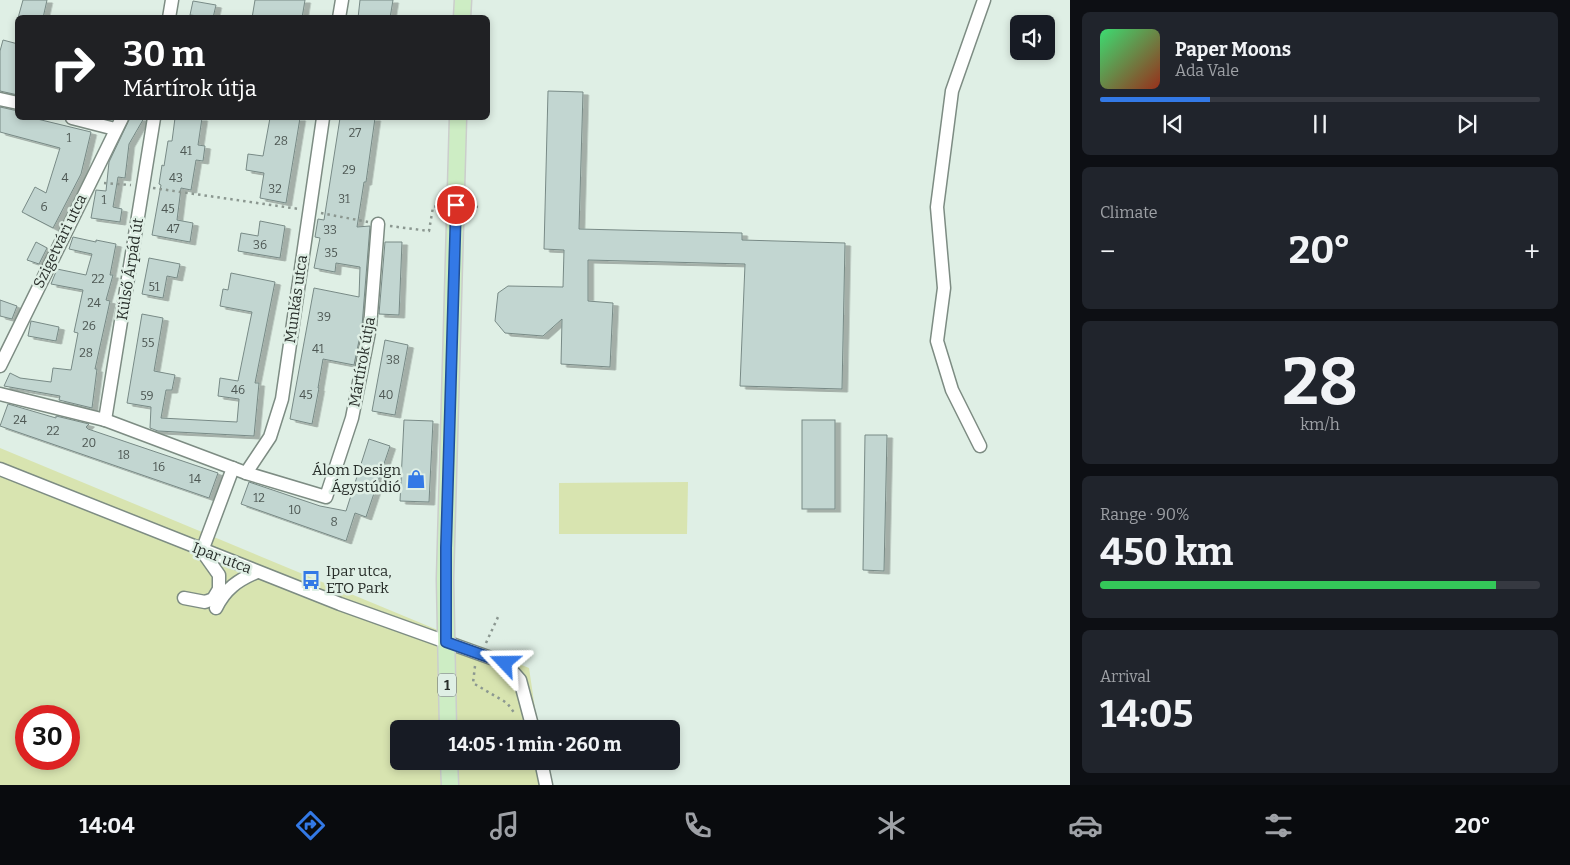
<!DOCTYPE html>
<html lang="en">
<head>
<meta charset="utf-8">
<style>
	:root { --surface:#171b24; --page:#20242c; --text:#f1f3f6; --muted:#9ea1a6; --line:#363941; --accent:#3379e6 }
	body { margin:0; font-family:Bitter,serif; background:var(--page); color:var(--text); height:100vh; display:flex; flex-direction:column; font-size:19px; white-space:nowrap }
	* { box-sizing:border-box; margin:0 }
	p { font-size:16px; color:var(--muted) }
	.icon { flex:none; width:28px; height:28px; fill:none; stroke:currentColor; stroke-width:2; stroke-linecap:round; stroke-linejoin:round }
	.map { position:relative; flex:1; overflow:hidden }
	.sheet { display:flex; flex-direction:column; gap:12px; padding:12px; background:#0d0f14; width:500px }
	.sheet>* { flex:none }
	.hud { position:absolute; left:15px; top:15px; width:475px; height:105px; border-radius:8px; box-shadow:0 2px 8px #0003; background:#202124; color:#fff; overflow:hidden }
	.fabs { position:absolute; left:1010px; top:15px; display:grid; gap:10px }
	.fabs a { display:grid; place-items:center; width:45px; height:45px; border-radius:8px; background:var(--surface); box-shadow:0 2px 8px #0003; font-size:25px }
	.speed { position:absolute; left:15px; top:705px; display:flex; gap:10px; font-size:25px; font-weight:700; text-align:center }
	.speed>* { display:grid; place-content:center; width:65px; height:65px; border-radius:50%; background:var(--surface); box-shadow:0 2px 8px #0003; line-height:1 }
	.speed .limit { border:8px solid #d22; background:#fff; color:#111 }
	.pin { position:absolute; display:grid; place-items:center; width:42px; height:42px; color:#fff; margin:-21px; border:2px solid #fff; border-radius:50%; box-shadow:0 1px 5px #0007 }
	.me { position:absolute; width:55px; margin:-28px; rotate:293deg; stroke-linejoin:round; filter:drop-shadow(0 0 4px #0008) }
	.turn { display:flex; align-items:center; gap:18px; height:105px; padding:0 25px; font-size:22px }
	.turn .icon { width:65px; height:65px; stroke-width:2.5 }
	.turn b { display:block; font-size:35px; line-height:42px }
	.big { font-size:38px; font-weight:700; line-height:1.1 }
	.sheet .card { flex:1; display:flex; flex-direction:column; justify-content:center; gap:8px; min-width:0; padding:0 18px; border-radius:8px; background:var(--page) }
	.sheet .dial { align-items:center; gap:0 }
	.dial b { font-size:65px; line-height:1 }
	.song { display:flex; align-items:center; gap:15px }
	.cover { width:60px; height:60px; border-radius:8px; background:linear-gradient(135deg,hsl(140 70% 55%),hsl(10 70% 35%)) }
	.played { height:5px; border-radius:2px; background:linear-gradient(90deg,var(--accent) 25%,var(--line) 25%) }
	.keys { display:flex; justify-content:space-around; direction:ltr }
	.heat { display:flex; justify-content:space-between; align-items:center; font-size:28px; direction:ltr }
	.charge { height:8px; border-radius:4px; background:linear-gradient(90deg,#34c759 90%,var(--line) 0) }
	.trip { position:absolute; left:390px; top:720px; width:290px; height:50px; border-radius:8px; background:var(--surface); box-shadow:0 2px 8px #0003; font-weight:700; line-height:50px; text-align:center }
	.menu { display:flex; height:80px; justify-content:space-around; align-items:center; background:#090b0e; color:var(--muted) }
	.menu .icon { width:35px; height:35px }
	.menu .on { color:var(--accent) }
	.menu b { font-size:22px; color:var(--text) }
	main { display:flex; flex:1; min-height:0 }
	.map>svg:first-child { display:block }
	.green { fill:#d8e4b0; fill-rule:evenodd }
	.building { fill:#c2d6d1; stroke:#788a86; filter:url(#shadow) }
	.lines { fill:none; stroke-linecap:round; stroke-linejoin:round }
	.minor-casing { stroke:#7d8c83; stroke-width:15 }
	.major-casing { stroke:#cbcdcc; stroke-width:19 }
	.path { stroke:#8b9790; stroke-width:2.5; stroke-dasharray:2.5 4; stroke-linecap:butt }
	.minor { stroke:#fff; stroke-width:12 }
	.major { stroke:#cdedc4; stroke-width:16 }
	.route-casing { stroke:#214f96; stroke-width:12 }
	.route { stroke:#3379e6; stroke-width:9 }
	.labels { text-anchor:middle; stroke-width:5; stroke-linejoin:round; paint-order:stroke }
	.number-label { font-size:12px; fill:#4e5854 }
	.shield { fill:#dfefe5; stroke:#5f6862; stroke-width:1 }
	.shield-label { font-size:14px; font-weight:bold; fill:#282e2a }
	.street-label { font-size:15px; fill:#282e2a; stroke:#dfefe5 }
	.poi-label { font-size:15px; fill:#282e2a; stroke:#dfefe5; text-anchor:end }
</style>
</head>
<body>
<main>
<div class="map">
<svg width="1070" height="785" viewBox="0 0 1070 785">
	<defs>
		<filter id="shadow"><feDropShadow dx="5.5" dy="3" stdDeviation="0" flood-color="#0004"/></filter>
	</defs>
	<rect width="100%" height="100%" fill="#dfefe5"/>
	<g class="green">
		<path d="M 0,448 L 529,668 L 538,729 L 399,729 L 399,761 L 543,761 L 546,785 L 0,785 ZM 26,716 L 69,716 L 69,759 L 26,759 Z"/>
		<path d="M 688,482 L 687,534 L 559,534 L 559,483 Z"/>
	</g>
	<g class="building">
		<path d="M 23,0 L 47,0 L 43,18 L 18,18 Z"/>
		<path d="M 255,0 L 305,0 L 302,18 L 252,18 Z"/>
		<path d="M 360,0 L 393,0 L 390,18 L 358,18 Z"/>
		<path d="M 193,1 L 216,5 L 213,18 L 190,15 Z"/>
		<path d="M 3,40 L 18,44 L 18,95 L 0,91 L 0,51 Z"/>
		<path d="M 548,91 L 583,92 L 579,229 L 742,233 L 742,240 L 845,243 L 842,389 L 740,386 L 745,264 L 588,260 L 588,301 L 613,303 L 610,367 L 561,364 L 562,319 L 543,336 L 505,333 L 495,321 L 498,293 L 508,286 L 563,287 L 564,250 L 544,249 Z"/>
		<path d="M 0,107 L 18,111 L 18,118 L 33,118 L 91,132 L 81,174 L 53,228 L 22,212 L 35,187 L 46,193 L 60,148 L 0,132 Z"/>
		<path d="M 130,118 L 144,118 L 129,144 L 125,178 L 118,177 L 113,207 L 122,209 L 120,222 L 91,218 L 96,190 L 106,191 L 109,162 Z"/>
		<path d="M 175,118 L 202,118 L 198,145 L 205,146 L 203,161 L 196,160 L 191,190 L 181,188 L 177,220 L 193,223 L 190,242 L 152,235 L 161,185 L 159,184 L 162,165 L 164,166 L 168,141 L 172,141 Z"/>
		<path d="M 270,118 L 300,118 L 286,203 L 260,198 L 264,173 L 246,170 L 248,154 L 263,156 Z"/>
		<path d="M 340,118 L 375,118 L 366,182 L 364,182 L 357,227 L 370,226 L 362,326 L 354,365 L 323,359 L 318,388 L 319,388 L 312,424 L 290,419 L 314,288 L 359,297 L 360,267 L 336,263 L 335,272 L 314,268 L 320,238 L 315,237 L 318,219 L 324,220 Z"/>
		<path d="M 260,221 L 285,226 L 280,258 L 238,251 L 241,233 L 258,236 Z"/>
		<path d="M 73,237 L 96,242 L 96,240 L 116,244 L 110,275 L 113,275 L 106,300 L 110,301 L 95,369 L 97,369 L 92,408 L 59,400 L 60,396 L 4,386 L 10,373 L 20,378 L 51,382 L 53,368 L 71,370 L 78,333 L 74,332 L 83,290 L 51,284 L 57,269 L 86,275 L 92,254 L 69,249 Z"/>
		<path d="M 36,242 L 47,248 L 39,264 L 27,260 Z"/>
		<path d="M 385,242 L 402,242 L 399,315 L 379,314 Z"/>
		<path d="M 149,258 L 180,264 L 177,278 L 167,276 L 163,298 L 142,294 Z"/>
		<path d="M 231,273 L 275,282 L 255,383 L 259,383 L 254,436 L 158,431 L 150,428 L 151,407 L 127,403 L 142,314 L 163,318 L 154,371 L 175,375 L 172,390 L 166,390 L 161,418 L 237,422 L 239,399 L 218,396 L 220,378 L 238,381 L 252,312 L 220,306 L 223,289 L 228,290 Z"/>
		<path d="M 0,300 L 17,306 L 12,319 L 0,316 Z"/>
		<path d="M 31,321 L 59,327 L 56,341 L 28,336 Z"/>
		<path d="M 385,340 L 408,345 L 395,415 L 372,411 Z"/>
		<path d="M 8,404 L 56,418 L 56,416 L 89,424 L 86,427 L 88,429 L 218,473 L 209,498 L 0,426 Z"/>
		<path d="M 404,420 L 433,421 L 429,502 L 400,501 Z"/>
		<rect x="802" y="420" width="33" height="89"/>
		<path d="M 865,435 L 887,435 L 884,571 L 863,570 Z"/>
		<path d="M 369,439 L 390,446 L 366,517 L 355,513 L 346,541 L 241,504 L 249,482 L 320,506 L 346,511 Z"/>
	</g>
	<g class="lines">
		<g class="minor-casing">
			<g id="minor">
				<path d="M 169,18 L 172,0"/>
				<path d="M 339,18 L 342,0"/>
				<path d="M 0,99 L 18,103"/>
				<path d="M 72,118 L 115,129"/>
				<path d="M 0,366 L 122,118"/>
				<path d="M 0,394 L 105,420 L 246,473 L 326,497 L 352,418 L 370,327 L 378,224"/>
				<path d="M 105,420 L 154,118"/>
				<path d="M 980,446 L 952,390 L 937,341 L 944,288 L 937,207 L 952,91 L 984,0"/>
				<path d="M 0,469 L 340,604 L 505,663 L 520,680 L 533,729"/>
				<path d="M 246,473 L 270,437 L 282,399 L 323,118"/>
				<path d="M 202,551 L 233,468"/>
				<path d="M 184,598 L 205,602 L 213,599 L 219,589 L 219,575 L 202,551"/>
				<path d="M 216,608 C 225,589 238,580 257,572"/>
				<path d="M 541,761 L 546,785"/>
			</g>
		</g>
		<g class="major-casing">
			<g id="major">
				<path d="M 462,18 L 463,0"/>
				<path d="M 448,729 L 445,579 L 458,118"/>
				<path d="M 449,761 L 450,785"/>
			</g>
		</g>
		<g class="path">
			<path d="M 104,183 L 131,185"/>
			<path d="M 153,188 L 299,209"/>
			<path d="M 470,206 L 478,207"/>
			<path d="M 321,213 L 368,222"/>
			<path d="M 390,226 L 429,231 L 433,207 L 443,205"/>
			<path d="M 486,643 L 498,617"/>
			<path d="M 475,666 L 473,683 L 507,703 L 515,714"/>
		</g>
		<use href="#minor" class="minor"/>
		<use href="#major" class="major"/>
	</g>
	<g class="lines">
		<g class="route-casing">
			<path id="route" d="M 456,205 L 446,548 L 446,642 L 505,663"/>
		</g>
		<use href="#route" class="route"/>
	</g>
	<defs>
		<g id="shop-bare" transform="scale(1.5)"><path d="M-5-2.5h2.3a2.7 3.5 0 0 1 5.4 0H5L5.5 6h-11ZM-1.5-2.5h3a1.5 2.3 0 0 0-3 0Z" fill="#3379e6" stroke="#dfefe5" stroke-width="2.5" paint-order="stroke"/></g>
		<g id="bus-bare" transform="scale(1.5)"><path d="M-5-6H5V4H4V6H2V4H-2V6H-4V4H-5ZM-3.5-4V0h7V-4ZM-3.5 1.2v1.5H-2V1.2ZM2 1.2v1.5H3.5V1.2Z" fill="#3379e6" stroke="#dfefe5" stroke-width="2.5" paint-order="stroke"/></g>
	</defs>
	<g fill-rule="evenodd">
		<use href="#shop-bare" x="416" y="479"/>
		<use href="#bus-bare" x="311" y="580"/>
	</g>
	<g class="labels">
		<g class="number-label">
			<text x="355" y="137">27</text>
			<text x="69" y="142">1</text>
			<text x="281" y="145">28</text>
			<text x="186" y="155">41</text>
			<text x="349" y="174">29</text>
			<text x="65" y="182">4</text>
			<text x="176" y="182">43</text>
			<text x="275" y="193">32</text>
			<text x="344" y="203">31</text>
			<text x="104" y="204">1</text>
			<text x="44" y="211">6</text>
			<text x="168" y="213">45</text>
			<text x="173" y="233">47</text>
			<text x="330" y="234">33</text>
			<text x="260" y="249">36</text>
			<text x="331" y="257">35</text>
			<text x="98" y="283">22</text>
			<text x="154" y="291">51</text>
			<text x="94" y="307">24</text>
			<text x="324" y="321">39</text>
			<text x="89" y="330">26</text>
			<text x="148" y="347">55</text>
			<text x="318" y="353">41</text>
			<text x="86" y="357">28</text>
			<text x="393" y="364">38</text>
			<text x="238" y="394">46</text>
			<text x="306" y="399">45</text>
			<text x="386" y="399">40</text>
			<text x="147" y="400">59</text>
			<text x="20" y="424">24</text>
			<text x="53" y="435">22</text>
			<text x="89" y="447">20</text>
			<text x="124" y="459">18</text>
			<text x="159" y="471">16</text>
			<text x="195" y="483">14</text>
			<text x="259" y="502">12</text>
			<text x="295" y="514">10</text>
			<text x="334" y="526">8</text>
		</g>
		<rect class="shield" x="438" y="673.5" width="18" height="23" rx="4"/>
		<g class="shield-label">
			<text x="447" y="690">1</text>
		</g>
		<g class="street-label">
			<text transform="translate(60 241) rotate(-64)" y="5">Szigetvári utca</text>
			<text transform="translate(130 269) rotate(-81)" y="5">Külső Árpád út</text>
			<text transform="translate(296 299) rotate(-82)" y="5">Munkás utca</text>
			<text transform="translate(362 362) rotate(-80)" y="5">Mártírok útja</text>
			<text transform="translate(222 558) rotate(21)" y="5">Ipar utca</text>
		</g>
		<g class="poi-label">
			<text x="401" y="475">Álom Design<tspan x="401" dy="17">Ágystúdió</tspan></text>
			<text x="326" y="576" text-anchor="start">Ipar utca,<tspan x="326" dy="17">ETO Park</tspan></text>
		</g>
	</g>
</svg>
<div class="fabs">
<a><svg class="icon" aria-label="sound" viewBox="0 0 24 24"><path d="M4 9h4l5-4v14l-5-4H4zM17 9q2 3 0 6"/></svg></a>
</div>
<div class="speed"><div class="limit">30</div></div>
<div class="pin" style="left:456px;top:205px;background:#d93025"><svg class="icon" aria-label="arrive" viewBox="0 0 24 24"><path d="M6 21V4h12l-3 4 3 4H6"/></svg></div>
<svg class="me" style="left:505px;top:663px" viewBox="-20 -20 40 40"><path d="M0-17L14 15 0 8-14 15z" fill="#3379e6" stroke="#fff" stroke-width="4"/></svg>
<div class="trip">14:05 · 1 min · 260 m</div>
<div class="hud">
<div class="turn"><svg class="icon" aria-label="right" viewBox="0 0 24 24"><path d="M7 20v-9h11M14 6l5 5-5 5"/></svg><div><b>30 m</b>Mártírok útja</div></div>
</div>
</div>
<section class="sheet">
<div class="card">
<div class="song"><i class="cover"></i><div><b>Paper Moons</b><p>Ada Vale</p></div></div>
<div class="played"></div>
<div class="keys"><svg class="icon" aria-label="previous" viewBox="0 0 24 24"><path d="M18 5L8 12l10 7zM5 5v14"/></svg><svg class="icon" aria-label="pause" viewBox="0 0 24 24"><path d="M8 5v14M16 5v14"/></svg><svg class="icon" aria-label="next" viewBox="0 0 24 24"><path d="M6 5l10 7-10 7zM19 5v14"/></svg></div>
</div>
<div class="card"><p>Climate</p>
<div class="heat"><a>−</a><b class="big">20°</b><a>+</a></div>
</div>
<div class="card dial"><b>28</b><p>km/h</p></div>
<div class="card"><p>Range · 90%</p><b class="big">450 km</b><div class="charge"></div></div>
<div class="card"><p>Arrival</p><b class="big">14:05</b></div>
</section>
</main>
<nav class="menu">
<b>14:04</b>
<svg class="icon on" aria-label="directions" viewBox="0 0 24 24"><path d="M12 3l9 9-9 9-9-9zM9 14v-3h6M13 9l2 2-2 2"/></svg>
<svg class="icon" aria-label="music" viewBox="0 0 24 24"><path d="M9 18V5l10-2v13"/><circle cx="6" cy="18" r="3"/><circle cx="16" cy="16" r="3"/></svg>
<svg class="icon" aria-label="phone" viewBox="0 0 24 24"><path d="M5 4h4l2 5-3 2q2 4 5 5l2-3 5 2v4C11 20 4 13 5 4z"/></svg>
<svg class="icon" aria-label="climate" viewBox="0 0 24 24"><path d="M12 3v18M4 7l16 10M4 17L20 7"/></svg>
<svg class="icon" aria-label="car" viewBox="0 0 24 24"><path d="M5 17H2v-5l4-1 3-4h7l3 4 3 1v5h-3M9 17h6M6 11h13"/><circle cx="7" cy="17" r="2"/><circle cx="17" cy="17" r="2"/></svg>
<svg class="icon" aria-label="filters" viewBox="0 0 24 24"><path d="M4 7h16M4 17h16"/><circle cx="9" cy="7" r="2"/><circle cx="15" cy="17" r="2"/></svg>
<b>20°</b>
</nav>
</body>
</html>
